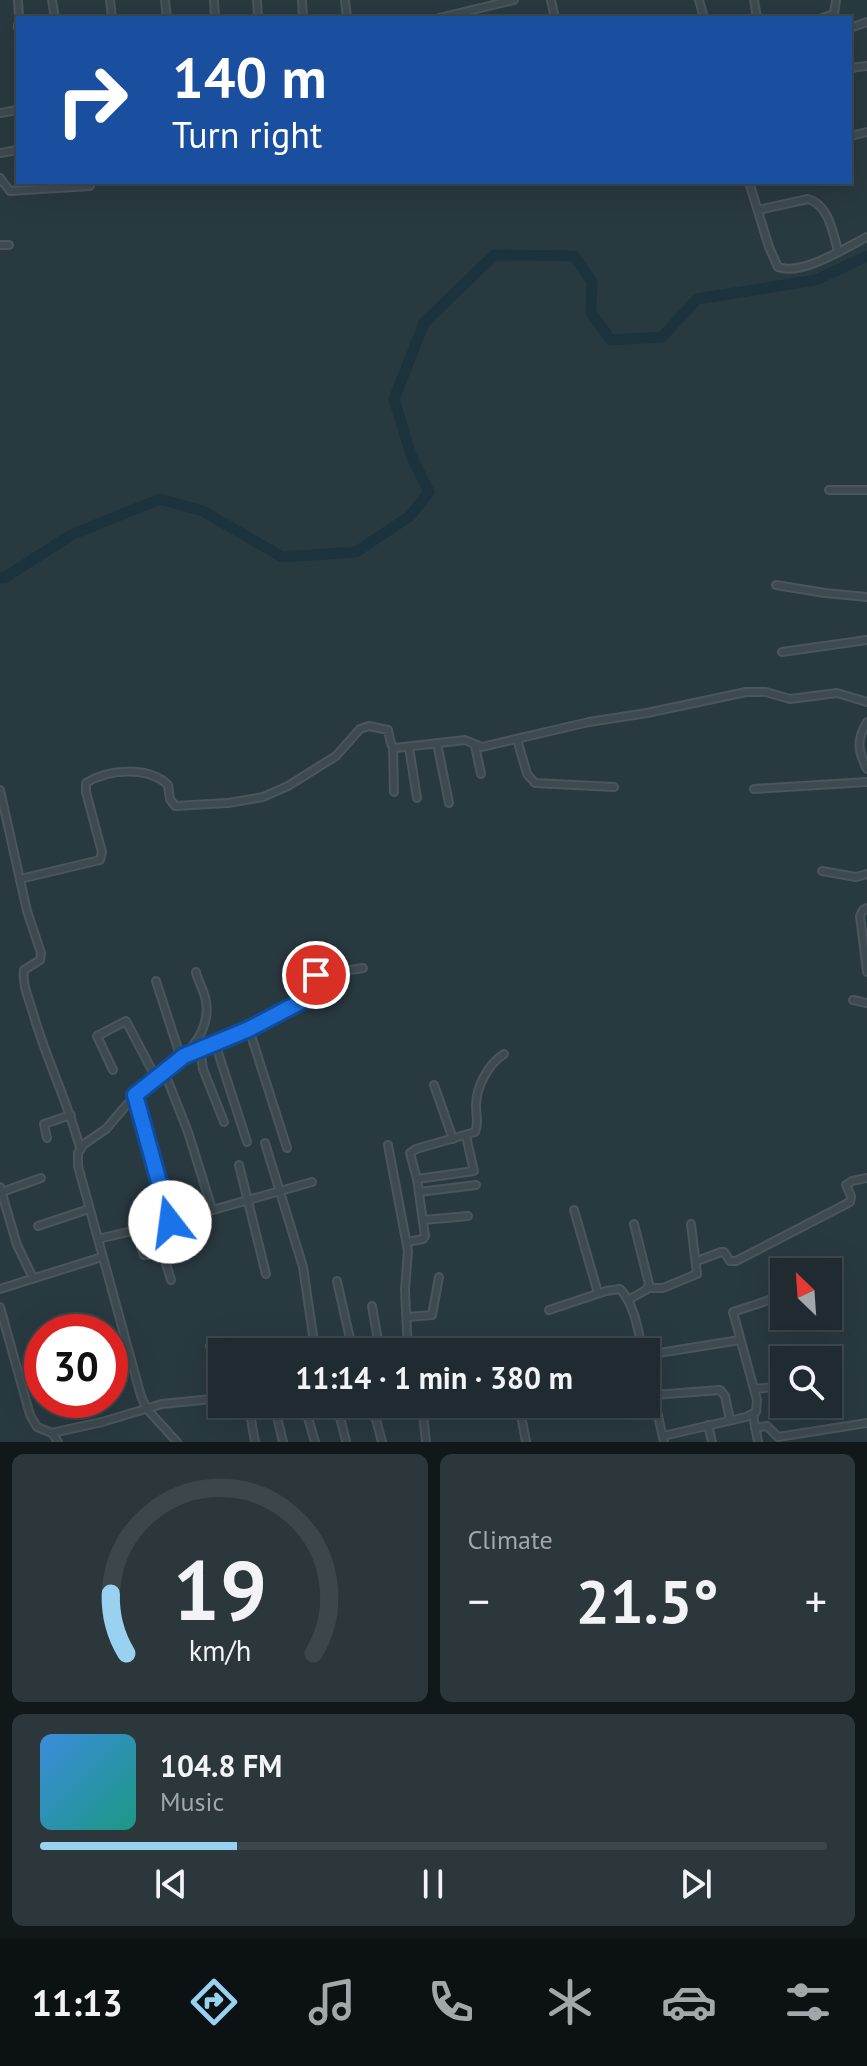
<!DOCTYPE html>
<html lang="en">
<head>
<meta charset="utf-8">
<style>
	:root { --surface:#1f2b30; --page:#2c373c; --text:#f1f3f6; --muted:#a1a7ab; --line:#3c474c; --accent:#99d2f0 }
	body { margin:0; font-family:"PT Sans",sans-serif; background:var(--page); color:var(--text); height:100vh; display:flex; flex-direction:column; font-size:30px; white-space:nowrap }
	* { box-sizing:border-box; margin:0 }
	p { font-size:26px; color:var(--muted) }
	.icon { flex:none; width:44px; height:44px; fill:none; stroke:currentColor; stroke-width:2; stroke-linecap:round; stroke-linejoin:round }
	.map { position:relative; height:1442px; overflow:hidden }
	.drawer { display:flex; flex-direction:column; gap:12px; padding:12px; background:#11181a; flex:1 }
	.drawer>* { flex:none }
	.hud { position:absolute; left:16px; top:16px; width:836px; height:168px; border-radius:0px; box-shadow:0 8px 32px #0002,0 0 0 2px var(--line); background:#1a4fa0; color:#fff; overflow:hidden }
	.needle { width:52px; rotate:335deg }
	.controls { position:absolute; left:770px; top:1258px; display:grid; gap:16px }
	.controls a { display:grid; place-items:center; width:72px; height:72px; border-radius:0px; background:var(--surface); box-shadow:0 8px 32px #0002,0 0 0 2px var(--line); font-size:40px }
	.speed { position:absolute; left:24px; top:1314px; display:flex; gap:16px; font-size:40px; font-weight:700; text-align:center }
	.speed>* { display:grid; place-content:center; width:104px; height:104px; border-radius:50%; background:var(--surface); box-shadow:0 8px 32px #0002,0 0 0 2px var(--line); line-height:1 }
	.speed .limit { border:12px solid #d22; background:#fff; color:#111 }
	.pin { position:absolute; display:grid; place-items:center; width:68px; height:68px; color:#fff; margin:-34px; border:4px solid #fff; border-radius:50%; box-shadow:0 2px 8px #0007 }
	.me { position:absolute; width:88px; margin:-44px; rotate:345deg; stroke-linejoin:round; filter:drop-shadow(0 0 6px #0008) }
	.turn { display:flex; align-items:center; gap:28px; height:168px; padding:0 24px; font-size:36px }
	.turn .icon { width:104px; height:104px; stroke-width:2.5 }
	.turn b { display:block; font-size:56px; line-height:68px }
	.big { font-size:60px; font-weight:700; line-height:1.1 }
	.drawer .card { flex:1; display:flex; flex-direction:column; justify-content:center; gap:12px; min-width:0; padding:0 28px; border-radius:12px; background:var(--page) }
	.drawer .dial { align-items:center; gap:0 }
	.dial svg { height:208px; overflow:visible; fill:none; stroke:var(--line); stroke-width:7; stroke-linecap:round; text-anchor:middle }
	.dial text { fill:var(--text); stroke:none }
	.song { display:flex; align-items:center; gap:24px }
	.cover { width:96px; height:96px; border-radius:12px; background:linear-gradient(135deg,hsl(210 70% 55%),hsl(170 70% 35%)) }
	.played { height:8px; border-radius:4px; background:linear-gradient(90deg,var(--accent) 25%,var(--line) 25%) }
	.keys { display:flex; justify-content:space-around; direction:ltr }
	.heat { display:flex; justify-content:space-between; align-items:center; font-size:44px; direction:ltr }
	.drawer .tiles { flex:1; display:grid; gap:12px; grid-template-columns:1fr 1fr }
	.card:last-child { grid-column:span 2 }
	.trip { position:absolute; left:208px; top:1338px; width:452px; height:80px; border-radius:0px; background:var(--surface); box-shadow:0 8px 32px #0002,0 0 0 2px var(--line); font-weight:700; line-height:80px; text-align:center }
	.tabs { display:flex; height:128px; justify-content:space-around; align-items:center; background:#0c1113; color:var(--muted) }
	.tabs .icon { width:56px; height:56px }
	.tabs .selected { color:var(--accent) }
	.tabs b { font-size:36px; color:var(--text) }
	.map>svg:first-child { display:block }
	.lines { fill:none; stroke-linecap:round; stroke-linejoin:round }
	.river { stroke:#1c333e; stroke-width:11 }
	.street-casing { stroke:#4a565c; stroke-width:10 }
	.street { stroke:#3d4a50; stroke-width:6 }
	.route-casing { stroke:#114b97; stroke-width:20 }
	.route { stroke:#1a73e8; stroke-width:14 }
</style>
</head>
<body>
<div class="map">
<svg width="867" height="1442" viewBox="0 0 867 1442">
	<rect width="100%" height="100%" fill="#293940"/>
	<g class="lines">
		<path class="river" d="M 0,578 L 4,578 L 71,535 L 160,499 L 203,511 L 282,557 L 356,552 L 410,516 L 429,492 L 411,455 L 394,399 L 424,323 L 494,255 L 574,256 L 592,281 L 591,313 L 611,340 L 662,337 L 697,299 L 816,280 L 867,256"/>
		<g class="street-casing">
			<g id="street">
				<path d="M 18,0 L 19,18"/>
				<path d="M 52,0 L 55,18"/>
				<path d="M 110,0 L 112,18"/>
				<path d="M 165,0 L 167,18"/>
				<path d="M 214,0 L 215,18"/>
				<path d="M 257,0 L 258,18"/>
				<path d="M 302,0 L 303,18"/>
				<path d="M 345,0 L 347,18"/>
				<path d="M 551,0 L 555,18"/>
				<path d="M 699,0 L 704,18"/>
				<path d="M 754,0 L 757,18"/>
				<path d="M 439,18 L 514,0"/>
				<path d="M 822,18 L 834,14 L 836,0"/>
				<path d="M 18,25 L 18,28"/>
				<path d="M 850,28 L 867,22"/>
				<path d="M 850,68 L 867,66"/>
				<path d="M 0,113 L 18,110"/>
				<path d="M 850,136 L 867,132"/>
				<path d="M 0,153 L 18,150"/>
				<path d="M 0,178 L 10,191 L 90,186"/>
				<path d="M 749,182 L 769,247 L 778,267 C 802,276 845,248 867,237"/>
				<path d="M 758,210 L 808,199 C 829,205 833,233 838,251"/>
				<path d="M 0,245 L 9,245"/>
				<path d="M 829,490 L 867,490"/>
				<path d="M 776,585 L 825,593 L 867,597"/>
				<path d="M 782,652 L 867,640"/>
				<path d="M 867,722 C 856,740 858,751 867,769"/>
				<path d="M 517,739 L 527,774 L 535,783 L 614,787"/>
				<path d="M 437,743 L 449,803"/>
				<path d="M 475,746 L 481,774"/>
				<path d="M 393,747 L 394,792"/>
				<path d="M 409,747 L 417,798"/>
				<path d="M 754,789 L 867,782"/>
				<path d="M 0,790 L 27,911 L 41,953 L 40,960 L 24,970 C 22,985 29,999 33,1013 C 46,1059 68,1102 80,1148"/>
				<path d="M 822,871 L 856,877 L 867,874"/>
				<path d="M 20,879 L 100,860 L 102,852 L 86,792 L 86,783 C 108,769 148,766 168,785 L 170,799 L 175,806 L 228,803 L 263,797 L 288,786 L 336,756 L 360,729 L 369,726 L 388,730 L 391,744 L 395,748 L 465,740 L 482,747 L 589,722 L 647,713 L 746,692 L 766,692 L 790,699 L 837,693 L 867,702"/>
				<path d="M 867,908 L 863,910 L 860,916 L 867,972"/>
				<path d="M 156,981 L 181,1058"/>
				<path d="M 853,1000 L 867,1003"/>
				<path d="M 249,1029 L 287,1148"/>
				<path d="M 215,1043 L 247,1142"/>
				<path d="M 200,1049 L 203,1069 L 224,1122"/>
				<path d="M 184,1056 L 249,1029 L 306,999 L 309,996 L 309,983 L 313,976 L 363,968"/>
				<path d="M 113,1070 L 97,1036 L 126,1021 L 156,1078"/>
				<path d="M 164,1071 L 188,1132 L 212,1209"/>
				<path d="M 434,1085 L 453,1139"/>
				<path d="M 135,1095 C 162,1071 213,1046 206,1002 C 205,992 198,982 196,972"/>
				<path d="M 47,1138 L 44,1124 L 71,1115"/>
				<path d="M 265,1143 L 303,1267 L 315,1349"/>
				<path d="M 388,1145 L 408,1251 L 405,1290 L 408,1352"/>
				<path d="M 239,1165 L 266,1274"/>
				<path d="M 417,1179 L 474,1171 L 466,1136"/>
				<path d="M 0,1187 L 17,1245 L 33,1278"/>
				<path d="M 2,1192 L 41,1178"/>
				<path d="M 419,1192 L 476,1185"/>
				<path d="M 574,1210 L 598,1293"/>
				<path d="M 423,1220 L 468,1216"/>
				<path d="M 170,1222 L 312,1182"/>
				<path d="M 38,1226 L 89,1209"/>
				<path d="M 135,1230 L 144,1255 L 163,1254 L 171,1280"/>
				<path d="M 98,1239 L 170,1222 L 135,1095 L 106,1129 L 84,1144 L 78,1153 L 78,1166 L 141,1396 L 147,1409 L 177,1442"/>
				<path d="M 407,1242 L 423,1239 L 425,1236 L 417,1179 L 410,1153 L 416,1149 L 475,1132 C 479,1123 476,1116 476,1106 C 476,1087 488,1064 504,1054"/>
				<path d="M 697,1261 L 721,1252 L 724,1252 L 730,1261 L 736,1261 L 850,1202 L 851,1196 L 846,1185 L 852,1181 L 867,1178"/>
				<path d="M 337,1281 L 353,1352"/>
				<path d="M 648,1288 L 663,1288 L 697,1274 L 691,1224"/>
				<path d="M 0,1289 L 102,1257"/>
				<path d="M 628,1300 L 646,1290 L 649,1284 L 634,1224"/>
				<path d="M 372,1306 L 380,1352"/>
				<path d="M 0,1307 L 30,1415 L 37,1427 L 52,1433 L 58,1442"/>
				<path d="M 549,1310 L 606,1291 L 620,1289 C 635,1305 638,1331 643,1352"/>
				<path d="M 407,1317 L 432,1315 L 439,1277"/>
				<path d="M 503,1341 L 506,1352"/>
				<path d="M 210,1346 L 222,1381"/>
				<path d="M 646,1355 L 740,1340"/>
				<path d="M 646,1363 L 664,1442"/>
				<path d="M 828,1382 L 831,1382"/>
				<path d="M 754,1389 L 784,1386"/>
				<path d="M 654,1395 L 720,1390 L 725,1396 L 730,1420"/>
				<path d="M 235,1404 L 249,1408 L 255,1442"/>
				<path d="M 274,1404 L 283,1442"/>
				<path d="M 304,1404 L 315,1442"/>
				<path d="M 372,1404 L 382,1442"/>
				<path d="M 422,1404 L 426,1442"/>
				<path d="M 519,1404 L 526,1442"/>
				<path d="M 308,1415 L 338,1410 L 346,1441"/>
				<path d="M 753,1415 L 758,1442"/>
				<path d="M 708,1425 L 712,1442"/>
				<path d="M 755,1428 L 767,1426 L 778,1437 L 867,1423"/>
				<path d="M 52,1433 L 102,1422 L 162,1404 L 222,1398"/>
				<path d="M 663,1436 L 746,1417 L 756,1412 L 757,1400 L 733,1312 L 784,1295"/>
			</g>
		</g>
		<use href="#street" class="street"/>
	</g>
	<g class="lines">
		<g class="route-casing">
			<path id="route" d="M 170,1222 L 135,1095 L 184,1056 L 249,1029 L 306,999 L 309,993 L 310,978 L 316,975"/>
		</g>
		<use href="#route" class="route"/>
	</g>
</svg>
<div class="controls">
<a><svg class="needle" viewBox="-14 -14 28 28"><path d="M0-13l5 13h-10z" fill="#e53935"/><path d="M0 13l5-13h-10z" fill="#a1a7ab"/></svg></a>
<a><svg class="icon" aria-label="search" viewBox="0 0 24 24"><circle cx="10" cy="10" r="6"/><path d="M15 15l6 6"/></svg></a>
</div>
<div class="speed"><div class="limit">30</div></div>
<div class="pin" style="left:316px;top:975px;background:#d93025"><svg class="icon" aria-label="arrive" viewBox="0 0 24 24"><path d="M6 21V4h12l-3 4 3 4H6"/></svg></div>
<svg class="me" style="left:170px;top:1222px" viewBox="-20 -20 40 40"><circle r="19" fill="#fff"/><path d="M0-13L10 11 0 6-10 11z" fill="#1a73e8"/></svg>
<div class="trip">11:14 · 1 min · 380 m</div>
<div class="hud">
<div class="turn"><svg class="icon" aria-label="right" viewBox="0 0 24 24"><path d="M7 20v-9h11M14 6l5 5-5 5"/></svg><div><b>140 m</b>Turn right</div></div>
</div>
</div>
<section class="drawer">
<div class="tiles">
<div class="card dial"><svg viewBox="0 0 100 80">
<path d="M14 69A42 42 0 1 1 86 69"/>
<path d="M14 69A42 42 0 0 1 8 46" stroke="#99d2f0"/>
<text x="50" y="56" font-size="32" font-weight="700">19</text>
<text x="50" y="72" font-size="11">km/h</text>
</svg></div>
<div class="card"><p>Climate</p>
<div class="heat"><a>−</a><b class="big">21.5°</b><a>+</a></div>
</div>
<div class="card">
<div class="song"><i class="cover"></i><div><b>104.8 FM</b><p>Music</p></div></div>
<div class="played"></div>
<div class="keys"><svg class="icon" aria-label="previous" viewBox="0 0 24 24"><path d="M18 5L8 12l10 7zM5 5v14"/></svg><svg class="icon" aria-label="pause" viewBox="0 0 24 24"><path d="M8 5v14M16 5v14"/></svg><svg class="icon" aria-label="next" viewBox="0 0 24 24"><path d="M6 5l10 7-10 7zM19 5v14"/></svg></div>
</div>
</div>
</section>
<nav class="tabs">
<b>11:13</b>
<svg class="icon selected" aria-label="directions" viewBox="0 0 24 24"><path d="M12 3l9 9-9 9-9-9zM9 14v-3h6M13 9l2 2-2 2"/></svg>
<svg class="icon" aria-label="music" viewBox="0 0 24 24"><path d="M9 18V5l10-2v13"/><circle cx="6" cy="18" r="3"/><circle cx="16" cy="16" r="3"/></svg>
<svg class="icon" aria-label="phone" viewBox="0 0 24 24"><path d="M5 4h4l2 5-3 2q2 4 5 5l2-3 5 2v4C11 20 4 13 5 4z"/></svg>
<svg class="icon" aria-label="climate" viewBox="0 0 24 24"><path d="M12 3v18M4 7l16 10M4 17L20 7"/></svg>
<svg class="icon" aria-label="car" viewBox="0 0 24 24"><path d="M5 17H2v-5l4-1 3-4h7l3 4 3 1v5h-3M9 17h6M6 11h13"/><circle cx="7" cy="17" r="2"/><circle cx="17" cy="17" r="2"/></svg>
<svg class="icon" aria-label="filters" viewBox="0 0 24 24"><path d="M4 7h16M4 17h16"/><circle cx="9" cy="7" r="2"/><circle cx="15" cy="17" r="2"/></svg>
</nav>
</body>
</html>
